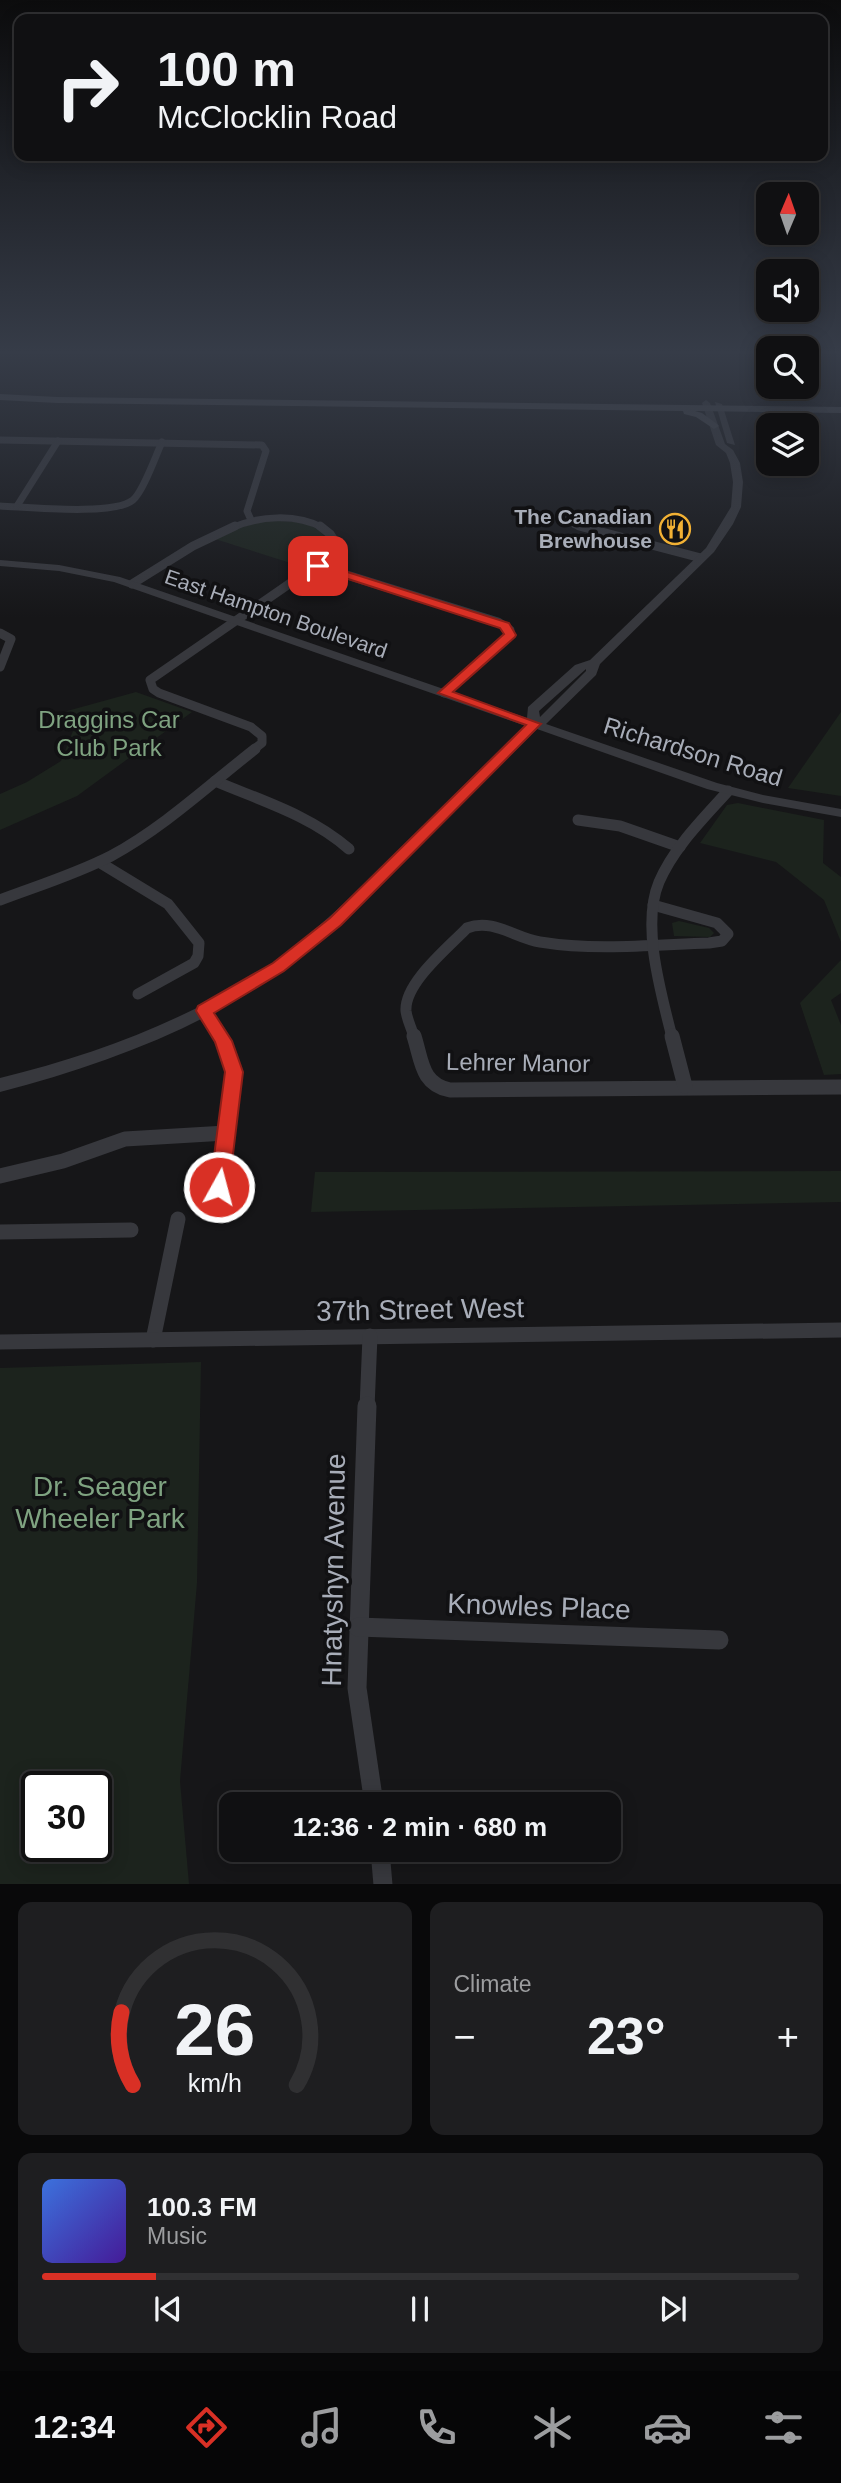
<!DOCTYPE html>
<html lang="en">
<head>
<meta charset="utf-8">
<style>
	:root { --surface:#101012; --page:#1e1e20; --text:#f1f3f6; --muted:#9c9d9f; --line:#303032; --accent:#d93025 }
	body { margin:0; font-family:Helvetica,sans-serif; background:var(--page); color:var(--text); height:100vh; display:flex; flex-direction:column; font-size:26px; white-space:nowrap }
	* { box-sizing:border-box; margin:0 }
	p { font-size:23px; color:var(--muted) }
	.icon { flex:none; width:38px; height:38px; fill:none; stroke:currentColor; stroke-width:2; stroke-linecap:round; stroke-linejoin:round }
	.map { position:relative; height:1884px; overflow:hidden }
	.details { display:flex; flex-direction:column; gap:18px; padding:18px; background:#09090a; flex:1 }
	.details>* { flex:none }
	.top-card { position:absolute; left:14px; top:14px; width:814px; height:147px; border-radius:14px; box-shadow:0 4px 18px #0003,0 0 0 2px var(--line); background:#101012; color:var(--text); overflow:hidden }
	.needle { width:46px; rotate:2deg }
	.buttons { position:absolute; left:756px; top:182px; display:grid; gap:14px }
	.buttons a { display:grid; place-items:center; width:63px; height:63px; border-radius:14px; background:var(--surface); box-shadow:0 4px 18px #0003,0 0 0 2px var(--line); font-size:35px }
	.speed { position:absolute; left:21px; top:1771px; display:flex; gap:14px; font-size:35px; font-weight:700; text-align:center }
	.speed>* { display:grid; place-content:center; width:91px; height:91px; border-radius:50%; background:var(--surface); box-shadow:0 4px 18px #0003,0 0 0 2px var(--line); line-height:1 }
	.speed .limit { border:4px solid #111; border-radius:10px; background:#fff; color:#111 }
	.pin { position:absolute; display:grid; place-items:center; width:60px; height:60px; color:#fff; margin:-30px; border-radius:14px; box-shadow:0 4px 10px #0006 }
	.me { position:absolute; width:77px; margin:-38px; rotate:7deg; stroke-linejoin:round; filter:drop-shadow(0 0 5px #0008) }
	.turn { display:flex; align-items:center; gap:24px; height:147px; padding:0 28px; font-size:32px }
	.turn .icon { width:91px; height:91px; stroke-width:2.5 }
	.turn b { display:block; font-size:49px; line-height:60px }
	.big { font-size:52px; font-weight:700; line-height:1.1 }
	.details .tile { flex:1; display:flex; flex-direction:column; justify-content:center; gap:10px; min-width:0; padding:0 24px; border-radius:14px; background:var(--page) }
	.details .dial { align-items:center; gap:0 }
	.dial svg { height:182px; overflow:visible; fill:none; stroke:var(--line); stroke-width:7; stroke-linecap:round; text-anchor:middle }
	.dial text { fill:var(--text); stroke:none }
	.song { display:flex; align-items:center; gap:21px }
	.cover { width:84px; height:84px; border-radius:10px; background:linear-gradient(135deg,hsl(220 70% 55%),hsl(260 70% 35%)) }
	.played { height:7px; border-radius:4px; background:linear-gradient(90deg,var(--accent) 15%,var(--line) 15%) }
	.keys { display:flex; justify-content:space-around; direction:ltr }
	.heat { display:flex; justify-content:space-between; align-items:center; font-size:38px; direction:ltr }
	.details .tiles { flex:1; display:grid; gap:18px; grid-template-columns:1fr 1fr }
	.tile:last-child { grid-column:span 2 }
	.trip { position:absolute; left:219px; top:1792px; width:402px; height:70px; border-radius:14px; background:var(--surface); box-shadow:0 4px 18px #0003,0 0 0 2px var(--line); font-weight:700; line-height:70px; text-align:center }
	.tab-bar { display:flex; height:112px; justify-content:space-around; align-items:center; background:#060607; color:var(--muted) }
	.tab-bar .icon { width:49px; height:49px }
	.tab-bar .on { color:var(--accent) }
	.tab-bar b { font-size:32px; color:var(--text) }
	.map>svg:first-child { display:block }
	.green { fill:#1c231d; fill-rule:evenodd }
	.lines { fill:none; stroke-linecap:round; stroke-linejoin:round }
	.minor-far4 { stroke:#37383d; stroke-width:7 }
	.minor-far3 { stroke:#37383d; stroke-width:9 }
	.minor-far2 { stroke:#37383d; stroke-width:11 }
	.minor-far1 { stroke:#37383d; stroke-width:15 }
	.minor { stroke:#37383d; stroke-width:19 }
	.tertiary { fill:#37383d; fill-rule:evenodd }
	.secondary { fill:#45474d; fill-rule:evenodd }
	.route { fill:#d93025; stroke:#8d1f18; stroke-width:2 }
	.labels { text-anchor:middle; stroke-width:7; stroke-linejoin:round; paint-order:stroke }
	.far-poi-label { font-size:21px; font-weight:bold; fill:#a8adb8; stroke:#111113; text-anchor:end }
	.far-street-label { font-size:21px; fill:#a8adb8; stroke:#111113 }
	.park-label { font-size:24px; fill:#7fa381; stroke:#111113 }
	.street-label { font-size:24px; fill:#a8adb8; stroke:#111113 }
	.near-street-label { font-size:28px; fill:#a8adb8; stroke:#111113 }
	.near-park-label { font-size:28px; fill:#7fa381; stroke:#111113 }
</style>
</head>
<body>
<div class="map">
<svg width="841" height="1885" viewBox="0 0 841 1885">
	<rect width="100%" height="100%" fill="#161618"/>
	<g class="green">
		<path d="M 265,521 C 284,521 328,519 327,548 L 303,567 L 215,539 L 234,529 Z"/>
		<path d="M 136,692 L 192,712 L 77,796 L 0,830 L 0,794 L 27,782 L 61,761 L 75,726 L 67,711 Z"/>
		<path d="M 841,712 L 841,796 L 788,788 Z"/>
		<path d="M 738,803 L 824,820 L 823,863 L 841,877 L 841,942 L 824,900 L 776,862 L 700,843 L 727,805 Z"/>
		<path d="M 679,921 L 709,928 L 714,933 L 710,937 L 674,936 L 672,923 Z"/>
		<path d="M 841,960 L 841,993 L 831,1000 L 841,1025 L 841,1074 L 824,1075 L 800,1003 Z"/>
		<path d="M 841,1171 L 841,1202 L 311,1212 L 315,1172 Z"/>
		<path d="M 201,1362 L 197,1583 L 180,1781 L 189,1884 L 0,1884 L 0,1368 ZM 37,1787 L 96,1787 L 96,1846 L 37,1846 Z"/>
	</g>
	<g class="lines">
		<g class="minor-far4">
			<path d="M 0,440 L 262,445 L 266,451 L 247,511 L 251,520"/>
			<path d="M 0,506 C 27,507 114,516 133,500 C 143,492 156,455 162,442"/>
			<path d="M 17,506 L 58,441"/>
			<path d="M 575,525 L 585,528"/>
			<path d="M 231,528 C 259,516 296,513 323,528"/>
		</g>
		<g class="minor-far3">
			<path d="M 579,526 L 701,558"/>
			<path d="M 318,566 L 498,622 L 510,630 L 510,635 L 444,693"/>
			<path d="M 132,584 L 193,546 L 235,526"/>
			<path d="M 0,633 L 11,639 L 0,667"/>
			<path d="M 253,750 L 262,743 L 262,736 L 251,727 L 159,693 L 153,689 L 150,680 L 331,555 L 335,542 L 330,534 L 320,526"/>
		</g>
		<g class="minor-far2">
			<path d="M 215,781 C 262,801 310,815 349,849"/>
			<path d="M 578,820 L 620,826 L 680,847"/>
			<path d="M 99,862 L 168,904 L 199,943 L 198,956 L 194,963 L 138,994"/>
			<path d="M 0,900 C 37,886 76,874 111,856 C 163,828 209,785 255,749"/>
			<path d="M 204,1011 L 221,1037"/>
			<path d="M 414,1037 C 412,1029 407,1020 406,1011 C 404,983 449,947 467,928 C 493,918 515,938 540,942 C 595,951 653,945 709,943 L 722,941 L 728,934 L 717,923 L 653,905"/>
			<path d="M 672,1037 C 661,993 641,925 659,882 C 674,847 703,819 728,791"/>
		</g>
		<g class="minor-far1">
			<path d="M 414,1036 C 422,1061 421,1084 450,1090 L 841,1087"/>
			<path d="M 672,1036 L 685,1086"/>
			<path d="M 0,1176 L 63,1161 L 125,1139 L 226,1133"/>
			<path d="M 219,1187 L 234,1072 L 220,1036"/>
			<path d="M 0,1232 L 131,1230"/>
			<path d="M 153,1340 L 178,1219"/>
			<path d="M 0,1342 L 841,1330"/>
			<path d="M 367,1408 L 370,1336"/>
		</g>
		<g class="minor">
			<path d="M 367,1406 L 357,1688 L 374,1804"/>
			<path d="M 358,1627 L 719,1640"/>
			<path d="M 380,1850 L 383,1885"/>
		</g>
		<g class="tertiary">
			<path d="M 706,400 L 710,403 L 725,444 L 733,450 L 740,463 L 743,482 L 741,507 L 733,524 L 714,552 L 600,664 L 596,675 L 546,724 L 717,783 L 763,795 L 841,809 L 841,817 L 763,803 L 707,789 L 537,729 L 336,929 C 239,1014 123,1060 0,1092 L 0,1078 C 85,1057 167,1028 242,983 C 300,948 348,900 397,853 C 440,811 484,769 526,726 L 114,582 L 59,571 L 0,566 L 0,560 L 59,565 L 120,577 L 527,718 L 528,707 L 575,665 L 590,660 L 706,548 L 731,507 L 733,482 L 730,463 L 726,453 L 716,445 L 702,403 ZM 586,669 L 586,671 L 540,717 L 539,711 Z"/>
			<path d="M 715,402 L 722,404 L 735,445 L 727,443 Z"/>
		</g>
		<path class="secondary" d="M 0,394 L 57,397 L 841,407 L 841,413 L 695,411 L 702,413 L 717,424 L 719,426 L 714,429 L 696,417 L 684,414 L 683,411 L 57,403 L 0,400 Z"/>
	</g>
	<linearGradient id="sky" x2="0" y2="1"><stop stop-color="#0c0c0d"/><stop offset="0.57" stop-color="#363c48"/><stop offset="1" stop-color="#363c48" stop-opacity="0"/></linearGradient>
	<rect width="841" height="618" fill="url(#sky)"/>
	<path class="route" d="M 314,564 L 322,564 L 509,623 L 516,635 L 515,637 L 453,692 L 541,724 L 341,925 L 284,971 L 214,1013 L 232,1041 L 243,1072 L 229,1187 L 226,1192 L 219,1195 L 213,1192 L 210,1187 L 225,1072 L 215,1042 L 196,1011 L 198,1006 L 273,963 L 330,918 L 526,725 L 438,693 L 504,634 L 500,628 L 314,568 Z"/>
	<defs>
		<g id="restaurant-ring" transform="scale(1.575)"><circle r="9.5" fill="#111113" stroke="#f2b134" stroke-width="1.5"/><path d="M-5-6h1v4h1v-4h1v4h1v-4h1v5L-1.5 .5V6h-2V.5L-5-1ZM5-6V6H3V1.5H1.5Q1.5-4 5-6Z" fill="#f2b134"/></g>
	</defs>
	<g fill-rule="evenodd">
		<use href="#restaurant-ring" x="675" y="529"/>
	</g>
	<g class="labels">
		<g class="far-poi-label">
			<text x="652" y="524">The Canadian<tspan x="652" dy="24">Brewhouse</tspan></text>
		</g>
		<g class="far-street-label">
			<text transform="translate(276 614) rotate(19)" y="7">East Hampton Boulevard</text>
		</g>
		<g class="park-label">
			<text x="109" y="728">Draggins Car<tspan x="109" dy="28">Club Park</tspan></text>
		</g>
		<g class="street-label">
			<text transform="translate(693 752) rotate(17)" y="8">Richardson Road</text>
			<text transform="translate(518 1063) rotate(1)" y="8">Lehrer Manor</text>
		</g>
		<g class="near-street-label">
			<text transform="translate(420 1309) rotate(-1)" y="10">37th Street West</text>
			<text transform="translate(333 1570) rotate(-89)" y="10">Hnatyshyn Avenue</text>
			<text transform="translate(539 1606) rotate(2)" y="10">Knowles Place</text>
		</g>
		<g class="near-park-label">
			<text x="100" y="1496">Dr. Seager<tspan x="100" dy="32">Wheeler Park</tspan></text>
		</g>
	</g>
</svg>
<div class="buttons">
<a><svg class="needle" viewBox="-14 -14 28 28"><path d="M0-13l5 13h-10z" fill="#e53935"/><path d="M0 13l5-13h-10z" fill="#9c9d9f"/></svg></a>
<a><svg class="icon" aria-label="sound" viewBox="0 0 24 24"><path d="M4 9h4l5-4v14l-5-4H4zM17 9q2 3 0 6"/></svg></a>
<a><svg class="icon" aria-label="search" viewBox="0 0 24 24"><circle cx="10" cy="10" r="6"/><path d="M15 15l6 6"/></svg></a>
<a><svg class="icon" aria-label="layers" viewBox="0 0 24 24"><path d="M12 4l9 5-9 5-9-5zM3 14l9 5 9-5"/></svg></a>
</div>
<div class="speed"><div class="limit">30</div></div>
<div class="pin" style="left:318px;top:566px;background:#d93025"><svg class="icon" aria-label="arrive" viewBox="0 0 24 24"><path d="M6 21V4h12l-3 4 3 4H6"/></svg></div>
<svg class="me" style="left:219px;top:1187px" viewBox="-20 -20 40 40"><circle r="17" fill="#d93025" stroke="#fff" stroke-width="3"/><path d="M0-11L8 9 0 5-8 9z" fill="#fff"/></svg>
<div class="trip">12:36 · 2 min · 680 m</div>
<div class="top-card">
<div class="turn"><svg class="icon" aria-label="right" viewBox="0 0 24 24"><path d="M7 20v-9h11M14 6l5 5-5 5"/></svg><div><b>100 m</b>McClocklin Road</div></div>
</div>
</div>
<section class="details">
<div class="tiles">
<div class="tile dial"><svg viewBox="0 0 100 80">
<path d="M14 69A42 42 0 1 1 86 69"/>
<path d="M14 69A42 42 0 0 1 9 37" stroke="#d93025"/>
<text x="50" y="56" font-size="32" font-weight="700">26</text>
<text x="50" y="72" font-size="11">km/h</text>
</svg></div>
<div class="tile"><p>Climate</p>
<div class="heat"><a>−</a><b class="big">23°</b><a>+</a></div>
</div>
<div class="tile">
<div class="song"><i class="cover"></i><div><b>100.3 FM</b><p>Music</p></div></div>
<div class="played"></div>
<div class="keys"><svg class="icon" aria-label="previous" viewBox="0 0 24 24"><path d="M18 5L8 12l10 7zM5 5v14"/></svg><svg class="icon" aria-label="pause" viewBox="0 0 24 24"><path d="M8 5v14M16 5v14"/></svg><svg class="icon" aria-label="next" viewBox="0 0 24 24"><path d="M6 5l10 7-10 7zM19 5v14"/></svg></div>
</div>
</div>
</section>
<nav class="tab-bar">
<b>12:34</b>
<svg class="icon on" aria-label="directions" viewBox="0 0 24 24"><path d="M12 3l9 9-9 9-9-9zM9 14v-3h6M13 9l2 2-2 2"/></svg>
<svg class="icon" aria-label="music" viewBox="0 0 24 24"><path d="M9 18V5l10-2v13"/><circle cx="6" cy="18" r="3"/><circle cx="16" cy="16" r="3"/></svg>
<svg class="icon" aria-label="phone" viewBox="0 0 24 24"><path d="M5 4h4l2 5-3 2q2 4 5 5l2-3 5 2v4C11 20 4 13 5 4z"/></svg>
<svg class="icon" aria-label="climate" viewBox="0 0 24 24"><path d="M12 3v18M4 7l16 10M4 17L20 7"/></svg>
<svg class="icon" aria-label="car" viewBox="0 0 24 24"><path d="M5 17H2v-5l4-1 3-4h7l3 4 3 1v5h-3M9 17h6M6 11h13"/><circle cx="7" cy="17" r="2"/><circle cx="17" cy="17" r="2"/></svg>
<svg class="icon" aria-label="filters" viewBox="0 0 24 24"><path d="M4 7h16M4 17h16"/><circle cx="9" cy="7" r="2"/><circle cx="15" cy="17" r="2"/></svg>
</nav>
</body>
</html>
